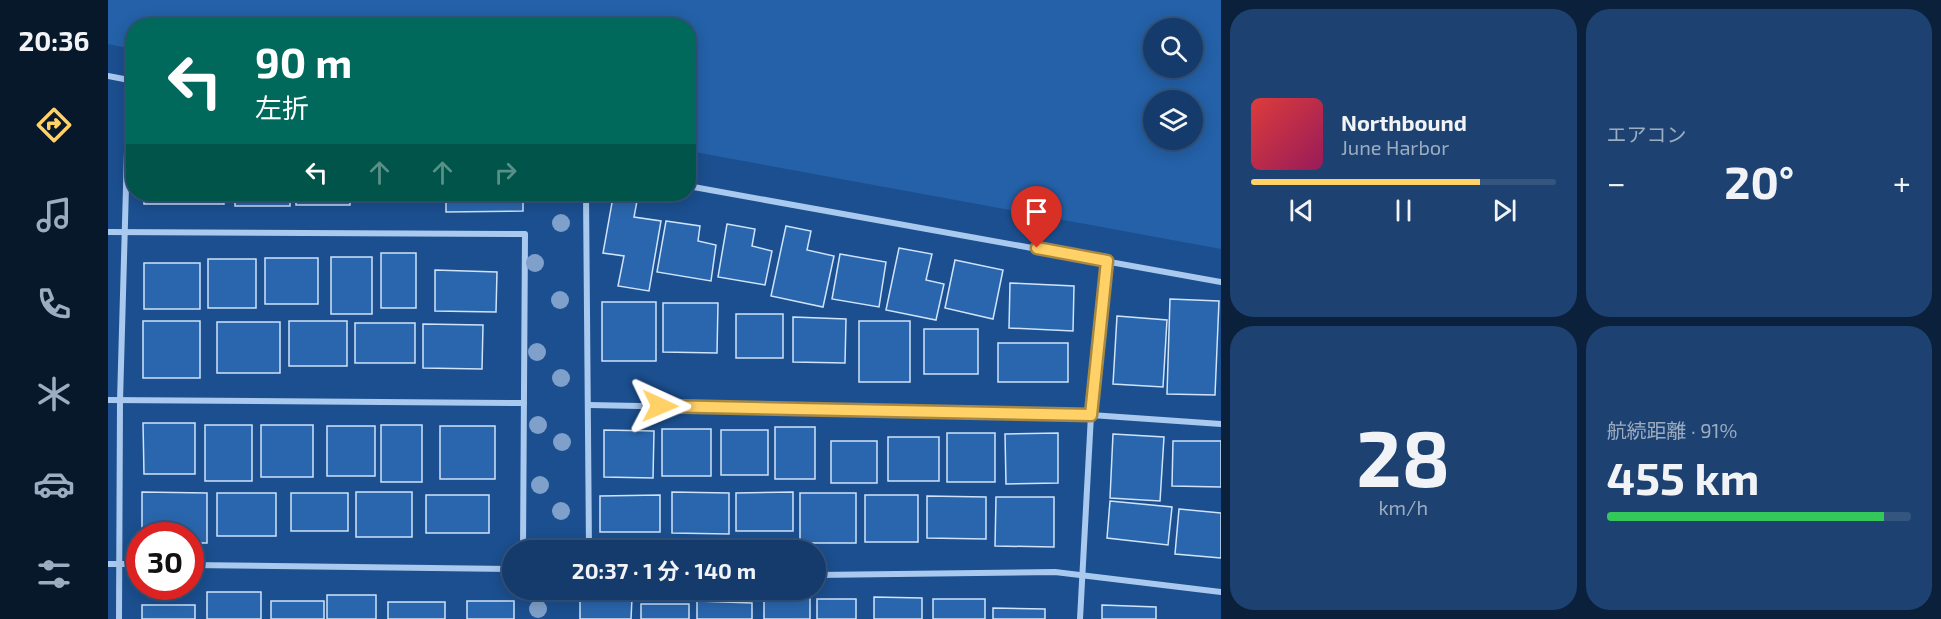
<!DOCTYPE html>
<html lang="ja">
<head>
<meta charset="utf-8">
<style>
	:root { --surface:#143b6b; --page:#1d4271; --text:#f1f3f6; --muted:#9dadc1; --line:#33557e; --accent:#ffd166 }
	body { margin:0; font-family:"Exo 2","Noto Sans JP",sans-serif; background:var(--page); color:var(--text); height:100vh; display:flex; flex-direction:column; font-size:22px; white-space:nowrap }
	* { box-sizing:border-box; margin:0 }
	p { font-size:20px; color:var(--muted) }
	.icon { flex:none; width:33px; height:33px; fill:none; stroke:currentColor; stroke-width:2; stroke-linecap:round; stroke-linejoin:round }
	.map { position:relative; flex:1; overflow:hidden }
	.side { display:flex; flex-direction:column; gap:9px; padding:9px; background:#0b203b; width:720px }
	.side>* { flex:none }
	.banner { position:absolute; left:18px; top:18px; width:570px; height:183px; border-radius:24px; box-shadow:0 3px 15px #0003,0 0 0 2px var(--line); background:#00695c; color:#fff; overflow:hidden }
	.tools { position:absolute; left:1035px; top:18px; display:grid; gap:12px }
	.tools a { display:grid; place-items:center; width:60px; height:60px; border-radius:50%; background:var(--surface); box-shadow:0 3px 15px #0003,0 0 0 2px var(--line); font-size:30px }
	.speed { position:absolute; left:18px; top:522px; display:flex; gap:12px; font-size:30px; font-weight:700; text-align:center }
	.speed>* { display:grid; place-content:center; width:78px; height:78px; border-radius:50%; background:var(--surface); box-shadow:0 3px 15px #0003,0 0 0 2px var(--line); line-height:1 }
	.speed .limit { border:9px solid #d22; background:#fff; color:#111 }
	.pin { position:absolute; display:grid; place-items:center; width:51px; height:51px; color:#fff; margin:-62px -26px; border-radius:50% 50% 50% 0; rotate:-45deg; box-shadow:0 0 6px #0007 }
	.pin .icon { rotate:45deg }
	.me { position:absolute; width:66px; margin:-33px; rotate:91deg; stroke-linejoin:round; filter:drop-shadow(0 0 4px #0008) }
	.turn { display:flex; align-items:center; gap:21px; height:126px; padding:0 30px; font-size:27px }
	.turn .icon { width:78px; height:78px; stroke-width:2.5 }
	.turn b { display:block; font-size:42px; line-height:51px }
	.lanes { display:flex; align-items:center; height:57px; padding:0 30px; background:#0003; justify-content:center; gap:30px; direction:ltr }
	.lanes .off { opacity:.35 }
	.big { font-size:45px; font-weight:700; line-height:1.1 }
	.side .tile { flex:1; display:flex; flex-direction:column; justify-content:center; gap:9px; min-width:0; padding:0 21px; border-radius:24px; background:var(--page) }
	.side .dial { align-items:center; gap:0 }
	.dial b { font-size:78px; line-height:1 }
	.song { display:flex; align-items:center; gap:18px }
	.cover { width:72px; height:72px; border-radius:9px; background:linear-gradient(135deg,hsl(0 70% 55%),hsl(330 70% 35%)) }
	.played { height:6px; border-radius:3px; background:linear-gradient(90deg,var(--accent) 75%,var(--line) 75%) }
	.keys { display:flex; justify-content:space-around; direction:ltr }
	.heat { display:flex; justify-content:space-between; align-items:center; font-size:33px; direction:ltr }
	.charge { height:9px; border-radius:4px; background:linear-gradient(90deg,#34c759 91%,var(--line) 0) }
	.side .tiles { flex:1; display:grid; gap:9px; grid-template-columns:repeat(2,1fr) }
	.trip { position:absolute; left:394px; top:540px; width:324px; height:60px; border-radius:30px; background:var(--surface); box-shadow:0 3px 15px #0003,0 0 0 2px var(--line); font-weight:700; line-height:60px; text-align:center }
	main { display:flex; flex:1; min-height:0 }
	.tab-bar { display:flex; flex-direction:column; width:108px; justify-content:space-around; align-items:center; background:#08182b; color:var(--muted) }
	.tab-bar .icon { width:42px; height:42px }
	.tab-bar .selected { color:var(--accent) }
	.tab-bar b { font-size:27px; color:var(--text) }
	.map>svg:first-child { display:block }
	.green { fill:#2461a8; fill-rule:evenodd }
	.building { fill:#2a66ad; stroke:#cfe3fa; stroke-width:1.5 }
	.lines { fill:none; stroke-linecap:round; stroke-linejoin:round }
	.minor { stroke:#a9c9ee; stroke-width:6 }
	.tree { fill:#7ea0ca }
	.route-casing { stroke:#a68842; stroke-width:15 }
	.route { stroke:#ffd166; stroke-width:10 }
</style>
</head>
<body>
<main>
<nav class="tab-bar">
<b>20:36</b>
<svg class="icon selected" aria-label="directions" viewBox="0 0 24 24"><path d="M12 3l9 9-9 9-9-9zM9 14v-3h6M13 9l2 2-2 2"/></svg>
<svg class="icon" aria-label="music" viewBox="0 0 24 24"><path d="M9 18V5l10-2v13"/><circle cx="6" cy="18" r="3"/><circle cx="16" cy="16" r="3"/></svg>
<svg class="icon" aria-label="phone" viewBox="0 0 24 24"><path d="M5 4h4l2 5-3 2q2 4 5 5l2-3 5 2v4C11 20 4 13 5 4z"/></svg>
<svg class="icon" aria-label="climate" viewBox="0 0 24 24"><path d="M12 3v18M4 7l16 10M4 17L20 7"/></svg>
<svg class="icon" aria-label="car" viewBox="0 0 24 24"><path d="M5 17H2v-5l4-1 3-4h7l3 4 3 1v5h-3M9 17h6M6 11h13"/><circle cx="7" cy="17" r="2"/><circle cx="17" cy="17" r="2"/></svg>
<svg class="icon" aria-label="filters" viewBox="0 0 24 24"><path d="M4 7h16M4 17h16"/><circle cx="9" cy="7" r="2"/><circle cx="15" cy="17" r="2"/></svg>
</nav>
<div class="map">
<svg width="1113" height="619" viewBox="0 0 1113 619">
	<rect width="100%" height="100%" fill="#1b4f8f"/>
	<path class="green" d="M 0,0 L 1113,0 L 1113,249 L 581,151 L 580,26 L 26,26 L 25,49 L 0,44 ZM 1046,28 L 1084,28 L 1084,68 L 1046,68 ZM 1046,100 L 1084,100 L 1084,140 L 1046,140 Z"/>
	<g class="building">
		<rect x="36" y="194" width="80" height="10"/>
		<rect x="127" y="194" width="55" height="12"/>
		<rect x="188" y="194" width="54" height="11"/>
		<path d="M 338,194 L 415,194 L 415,211 L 338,212 Z"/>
		<path d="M 505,197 L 529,201 L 526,217 L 553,221 L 541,291 L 510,286 L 516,256 L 495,253 Z"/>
		<path d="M 558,221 L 592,226 L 590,241 L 608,245 L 603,281 L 549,272 Z"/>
		<path d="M 619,224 L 647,229 L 644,246 L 664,251 L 657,285 L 610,277 Z"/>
		<path d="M 678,226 L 703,231 L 699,250 L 726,256 L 715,307 L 663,296 Z"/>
		<path d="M 791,248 L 824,254 L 818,280 L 836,284 L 828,320 L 778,310 Z"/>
		<rect x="273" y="253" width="35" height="55"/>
		<path d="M 732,254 L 778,262 L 771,307 L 724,299 Z"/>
		<rect x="223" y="257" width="41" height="57"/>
		<rect x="157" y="258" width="53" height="46"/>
		<rect x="100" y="259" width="48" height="49"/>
		<path d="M 847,260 L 895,270 L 885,319 L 837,308 Z"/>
		<rect x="36" y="263" width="56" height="46"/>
		<path d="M 327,270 L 389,272 L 388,312 L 327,311 Z"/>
		<path d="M 902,283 L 966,286 L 965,331 L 901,328 Z"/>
		<path d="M 1062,299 L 1111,301 L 1107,395 L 1059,394 Z"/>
		<rect x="494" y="302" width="54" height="59"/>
		<path d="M 555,303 L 610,303 L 609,353 L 555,352 Z"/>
		<rect x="628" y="314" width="47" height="44"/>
		<path d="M 1009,316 L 1059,320 L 1055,387 L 1005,384 Z"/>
		<path d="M 685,317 L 738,319 L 737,363 L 685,362 Z"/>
		<rect x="35" y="321" width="57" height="57"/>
		<rect x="181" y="321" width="58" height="45"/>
		<rect x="751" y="321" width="51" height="61"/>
		<rect x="109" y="322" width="63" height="51"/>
		<rect x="247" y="323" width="60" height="40"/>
		<path d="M 315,324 L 375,325 L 374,369 L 315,368 Z"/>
		<rect x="816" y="329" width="54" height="45"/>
		<rect x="890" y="343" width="70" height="39"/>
		<path d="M 35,423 L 87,423 L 87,474 L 36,474 Z"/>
		<rect x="97" y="425" width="47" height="56"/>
		<rect x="153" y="425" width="52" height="52"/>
		<rect x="273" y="425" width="41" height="57"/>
		<rect x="219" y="426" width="48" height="50"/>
		<rect x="332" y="426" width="55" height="53"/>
		<rect x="667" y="427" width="40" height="52"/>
		<rect x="554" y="429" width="49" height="47"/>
		<path d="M 496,430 L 546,431 L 545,478 L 496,477 Z"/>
		<rect x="613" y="430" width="47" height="45"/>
		<rect x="839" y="433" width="48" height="49"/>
		<path d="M 950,433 L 950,483 L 898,484 L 897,434 Z"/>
		<path d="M 1005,434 L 1056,437 L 1052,501 L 1002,498 Z"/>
		<rect x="780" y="437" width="51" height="44"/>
		<rect x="723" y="441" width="46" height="42"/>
		<path d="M 1065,441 L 1113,441 L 1113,487 L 1064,486 Z"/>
		<path d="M 34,492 L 99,493 L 99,543 L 82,543 L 82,536 L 34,536 Z"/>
		<rect x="248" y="492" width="56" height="45"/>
		<path d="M 564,492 L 621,493 L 621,534 L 564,533 Z"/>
		<path d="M 685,492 L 685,531 L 628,531 L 628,493 Z"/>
		<rect x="109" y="493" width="59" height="43"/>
		<rect x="183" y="493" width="57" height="38"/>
		<rect x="692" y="493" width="56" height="50"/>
		<rect x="318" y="495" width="63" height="38"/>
		<path d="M 552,495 L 552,532 L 492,532 L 492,496 Z"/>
		<rect x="757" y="495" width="53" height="47"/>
		<path d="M 819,496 L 878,497 L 878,539 L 819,538 Z"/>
		<path d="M 888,497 L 946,497 L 946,547 L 887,546 Z"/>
		<path d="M 1002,501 L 1064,507 L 1060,545 L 999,538 Z"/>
		<path d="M 1071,509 L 1113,513 L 1113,558 L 1067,554 Z"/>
		<rect x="99" y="592" width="54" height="27"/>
		<rect x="219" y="595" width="49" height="24"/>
		<path d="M 702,597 L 702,619 L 656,619 L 656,598 Z"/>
		<path d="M 766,597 L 814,598 L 814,619 L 766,619 Z"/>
		<path d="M 472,598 L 524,598 L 523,619 L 472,619 Z"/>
		<rect x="709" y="599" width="39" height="20"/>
		<rect x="825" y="599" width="52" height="20"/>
		<rect x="163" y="601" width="53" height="18"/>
		<rect x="359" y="601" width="47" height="18"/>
		<path d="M 589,601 L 644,603 L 644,619 L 589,619 Z"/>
		<rect x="280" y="602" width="57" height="17"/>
		<rect x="533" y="604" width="48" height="15"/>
		<rect x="34" y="605" width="53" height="14"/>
		<path d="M 994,605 L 1048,607 L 1048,619 L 994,619 Z"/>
		<path d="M 885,608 L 937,609 L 937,619 L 885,619 Z"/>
	</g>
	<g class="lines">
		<g class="minor">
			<path d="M 0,76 L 21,80 L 12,401 L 11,619"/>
			<path d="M 580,186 L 1113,282"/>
			<path d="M 478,194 L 481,550"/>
			<path d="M 0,232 L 417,234 L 415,550"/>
			<path d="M 0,400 L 416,403"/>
			<path d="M 481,405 L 983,415 L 1113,424"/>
			<path d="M 0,564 L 32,564"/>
			<path d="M 82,565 L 405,569"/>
			<path d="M 708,575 L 947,572 L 1113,592"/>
			<path d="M 972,619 L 983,415 L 999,261"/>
		</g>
	</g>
	<g class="tree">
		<circle cx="453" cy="223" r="9"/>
		<circle cx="427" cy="263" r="9"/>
		<circle cx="452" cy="300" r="9"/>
		<circle cx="429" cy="352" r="9"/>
		<circle cx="453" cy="378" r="9"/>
		<circle cx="430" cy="425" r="9"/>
		<circle cx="454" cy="442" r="9"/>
		<circle cx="432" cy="485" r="9"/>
		<circle cx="453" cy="511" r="9"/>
		<circle cx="430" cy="609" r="9"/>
	</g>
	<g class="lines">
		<g class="route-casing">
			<path id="route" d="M 552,406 L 983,415 L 999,261 L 929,248"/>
		</g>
		<use href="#route" class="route"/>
	</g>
</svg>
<div class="tools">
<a><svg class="icon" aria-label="search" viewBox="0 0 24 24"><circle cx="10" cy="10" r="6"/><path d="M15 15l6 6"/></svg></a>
<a><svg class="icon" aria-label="layers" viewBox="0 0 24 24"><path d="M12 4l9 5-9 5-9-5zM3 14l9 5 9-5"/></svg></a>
</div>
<div class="speed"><div class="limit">30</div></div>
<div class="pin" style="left:929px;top:248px;background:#d93025"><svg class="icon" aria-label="arrive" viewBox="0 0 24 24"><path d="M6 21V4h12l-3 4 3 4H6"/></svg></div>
<svg class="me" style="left:552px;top:406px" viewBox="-20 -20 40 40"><path d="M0-17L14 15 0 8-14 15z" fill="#ffd166" stroke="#fff" stroke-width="4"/></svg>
<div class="trip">20:37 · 1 分 · 140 m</div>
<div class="banner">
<div class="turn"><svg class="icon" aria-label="left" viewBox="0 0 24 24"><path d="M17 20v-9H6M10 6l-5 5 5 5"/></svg><div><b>90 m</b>左折</div></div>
<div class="lanes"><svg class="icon" aria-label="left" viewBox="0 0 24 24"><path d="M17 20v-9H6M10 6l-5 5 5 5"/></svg><svg class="icon off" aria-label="ahead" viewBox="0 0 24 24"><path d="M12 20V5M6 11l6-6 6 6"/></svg><svg class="icon off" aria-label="ahead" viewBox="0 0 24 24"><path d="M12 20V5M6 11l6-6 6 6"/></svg><svg class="icon off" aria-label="right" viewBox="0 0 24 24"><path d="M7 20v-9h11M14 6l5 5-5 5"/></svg></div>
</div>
</div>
<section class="side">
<div class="tiles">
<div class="tile">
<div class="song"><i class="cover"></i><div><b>Northbound</b><p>June Harbor</p></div></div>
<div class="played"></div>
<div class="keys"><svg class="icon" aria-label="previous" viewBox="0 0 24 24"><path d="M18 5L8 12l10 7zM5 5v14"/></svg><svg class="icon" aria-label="pause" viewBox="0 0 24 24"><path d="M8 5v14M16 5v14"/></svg><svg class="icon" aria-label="next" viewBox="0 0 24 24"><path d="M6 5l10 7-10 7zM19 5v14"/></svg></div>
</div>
<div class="tile"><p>エアコン</p>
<div class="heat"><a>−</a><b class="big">20°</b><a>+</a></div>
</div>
<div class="tile dial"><b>28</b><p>km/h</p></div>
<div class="tile"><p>航続距離 · 91%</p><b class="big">455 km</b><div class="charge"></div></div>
</div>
</section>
</main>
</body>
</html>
